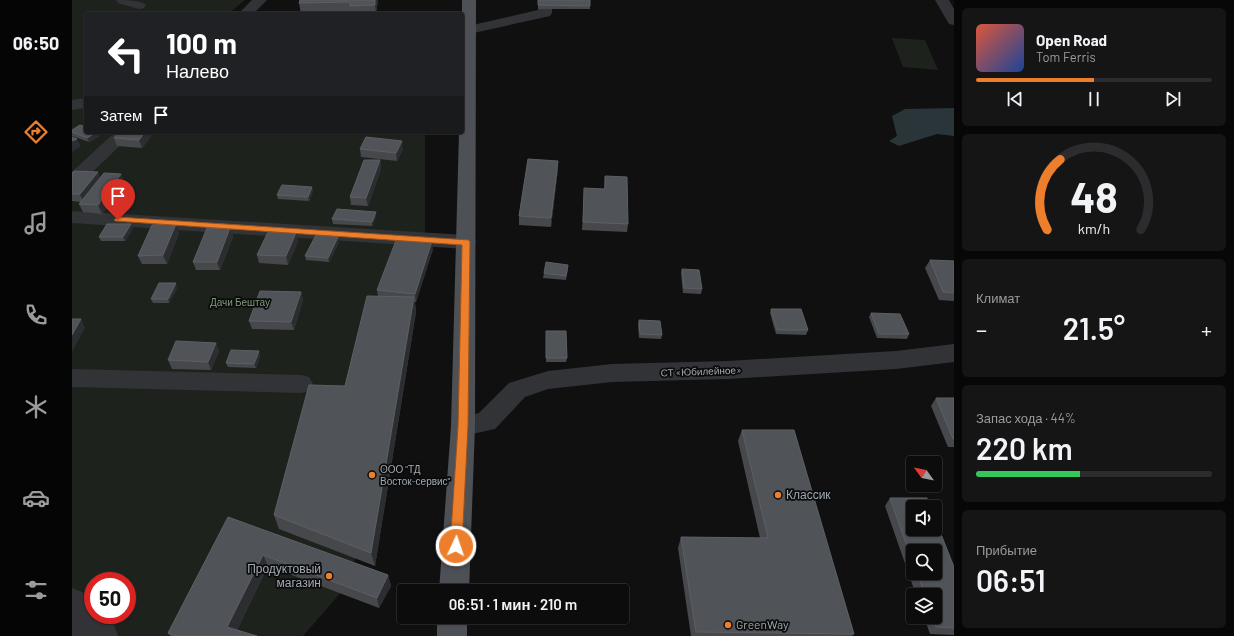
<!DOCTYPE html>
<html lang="ru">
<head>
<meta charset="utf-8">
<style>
	:root { --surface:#0c0c0d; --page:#151516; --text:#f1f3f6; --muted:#9a9b9d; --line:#2c2c2e; --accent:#ec7e2c }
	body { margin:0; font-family:Barlow,sans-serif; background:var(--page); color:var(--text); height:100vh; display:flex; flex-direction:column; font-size:15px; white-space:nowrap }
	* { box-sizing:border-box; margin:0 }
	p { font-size:13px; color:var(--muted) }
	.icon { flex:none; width:22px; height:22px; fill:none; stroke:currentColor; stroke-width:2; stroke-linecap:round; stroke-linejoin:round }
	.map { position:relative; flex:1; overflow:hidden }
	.details { display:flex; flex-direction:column; gap:8px; padding:8px; background:#070707; width:280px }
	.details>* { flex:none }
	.banner { position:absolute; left:12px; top:12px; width:380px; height:122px; border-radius:4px; box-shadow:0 1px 3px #0004,0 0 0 1px var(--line); background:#202124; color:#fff; overflow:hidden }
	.needle { width:26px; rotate:303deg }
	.tools { position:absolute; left:834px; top:456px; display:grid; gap:8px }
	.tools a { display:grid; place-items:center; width:36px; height:36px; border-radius:4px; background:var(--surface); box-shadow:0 1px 3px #0004,0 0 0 1px var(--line); font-size:20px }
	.speed { position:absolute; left:12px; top:572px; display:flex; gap:8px; font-size:20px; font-weight:700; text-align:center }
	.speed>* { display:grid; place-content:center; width:52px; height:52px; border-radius:50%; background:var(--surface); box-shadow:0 1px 3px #0004,0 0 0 1px var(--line); line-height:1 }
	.speed .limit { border:6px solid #d22; background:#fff; color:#111 }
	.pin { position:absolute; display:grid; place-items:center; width:34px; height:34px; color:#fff; margin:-41px -17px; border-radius:50% 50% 50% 0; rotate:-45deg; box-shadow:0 0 4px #0007 }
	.pin .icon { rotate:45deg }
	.me { position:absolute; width:44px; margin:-22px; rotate:3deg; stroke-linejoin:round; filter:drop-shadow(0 0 3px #0008) }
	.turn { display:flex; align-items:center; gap:14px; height:84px; padding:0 16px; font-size:18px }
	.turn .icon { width:52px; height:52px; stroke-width:2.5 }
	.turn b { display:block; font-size:28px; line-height:34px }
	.then { display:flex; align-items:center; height:38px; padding:0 16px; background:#0003; gap:8px; font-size:15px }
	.big { font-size:30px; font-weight:600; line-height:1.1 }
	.details .card { flex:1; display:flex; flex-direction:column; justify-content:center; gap:6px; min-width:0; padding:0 14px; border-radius:6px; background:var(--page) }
	.details .dial { align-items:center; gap:0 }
	.dial svg { height:104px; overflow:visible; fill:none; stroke:var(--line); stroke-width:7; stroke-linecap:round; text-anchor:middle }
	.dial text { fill:var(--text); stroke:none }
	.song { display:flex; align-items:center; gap:12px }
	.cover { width:48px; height:48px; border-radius:6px; background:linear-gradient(135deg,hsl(10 70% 55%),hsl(220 70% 35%)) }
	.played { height:4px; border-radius:2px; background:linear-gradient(90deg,var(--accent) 50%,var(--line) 50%) }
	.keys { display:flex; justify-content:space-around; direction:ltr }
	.heat { display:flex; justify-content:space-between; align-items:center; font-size:22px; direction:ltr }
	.charge { height:6px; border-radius:3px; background:linear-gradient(90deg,#34c759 44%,var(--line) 0) }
	.trip { position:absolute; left:325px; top:584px; width:232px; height:40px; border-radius:4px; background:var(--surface); box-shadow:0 1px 3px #0004,0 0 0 1px var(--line); font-weight:600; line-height:40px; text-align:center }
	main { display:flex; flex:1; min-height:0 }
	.dock { display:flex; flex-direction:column; width:72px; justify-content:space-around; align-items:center; background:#050505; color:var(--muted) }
	.dock .icon { width:28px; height:28px }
	.dock .selected { color:var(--accent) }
	.dock b { font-size:18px; color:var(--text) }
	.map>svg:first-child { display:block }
	.green { fill:#1d231c; fill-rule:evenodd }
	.water { fill:#2a3539 }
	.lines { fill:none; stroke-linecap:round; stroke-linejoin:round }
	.minor { fill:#313336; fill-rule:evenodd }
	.major { fill:#4d5055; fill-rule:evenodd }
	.wall { fill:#46484c; fill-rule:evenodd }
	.shaded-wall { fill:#2c2d30 }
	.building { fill:#505357; stroke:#5c6065 }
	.route { fill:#ec7e2c; stroke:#99521d }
	.poi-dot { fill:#ec7e2c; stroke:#0b0b0c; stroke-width:1.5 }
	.labels { text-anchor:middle; stroke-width:3.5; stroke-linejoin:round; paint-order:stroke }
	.park-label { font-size:10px; fill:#7e9c78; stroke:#0b0b0c }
	.street-label { font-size:10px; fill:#a1aab1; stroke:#0b0b0c }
	.poi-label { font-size:10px; fill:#a1aab1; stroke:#0b0b0c; text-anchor:start }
	.near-poi-label { font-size:12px; fill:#a1aab1; stroke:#0b0b0c; text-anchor:start }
</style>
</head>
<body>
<main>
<nav class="dock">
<b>06:50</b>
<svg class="icon selected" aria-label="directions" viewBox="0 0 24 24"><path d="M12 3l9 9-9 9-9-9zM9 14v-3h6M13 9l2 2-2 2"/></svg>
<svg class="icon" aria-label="music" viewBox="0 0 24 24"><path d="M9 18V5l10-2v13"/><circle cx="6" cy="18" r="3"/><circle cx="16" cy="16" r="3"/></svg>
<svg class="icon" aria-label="phone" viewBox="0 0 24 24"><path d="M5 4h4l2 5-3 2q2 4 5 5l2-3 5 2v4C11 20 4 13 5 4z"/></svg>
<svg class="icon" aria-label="climate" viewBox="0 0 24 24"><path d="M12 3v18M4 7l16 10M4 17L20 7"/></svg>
<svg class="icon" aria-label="car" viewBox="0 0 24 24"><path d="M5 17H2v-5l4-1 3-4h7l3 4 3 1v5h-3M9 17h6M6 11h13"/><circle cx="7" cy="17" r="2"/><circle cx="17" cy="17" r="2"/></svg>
<svg class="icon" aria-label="filters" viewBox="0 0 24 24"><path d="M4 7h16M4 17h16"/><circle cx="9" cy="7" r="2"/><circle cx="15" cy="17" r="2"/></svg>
</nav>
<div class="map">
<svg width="882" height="636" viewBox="0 0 882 636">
	<rect width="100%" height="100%" fill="#101011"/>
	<g class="green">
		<path d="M 0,0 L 173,0 L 156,14 L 14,14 L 14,132 L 353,132 L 353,239 L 278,582 L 231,636 L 0,636 ZM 21,581 L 55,581 L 55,615 L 21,615 Z"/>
		<path d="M 820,38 L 853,40 L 866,70 L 831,67 Z"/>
	</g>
	<path class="water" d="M 882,108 L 882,136 L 865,134 L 827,146 L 817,141 L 825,136 L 820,116 L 833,109 Z"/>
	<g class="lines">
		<g class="minor">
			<path d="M 44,0 C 53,0 68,0 74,5 L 72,8 L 67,9 L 46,3 Z"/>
			<path d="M 180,0 L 195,0 L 181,14 L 169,14 L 168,12 Z"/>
			<path d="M 466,0 L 480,0 L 480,13 L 478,16 L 397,34 L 392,33 L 390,30 L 392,27 L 466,10 Z"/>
			<path d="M 863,0 L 877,0 L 882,9 L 882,25 L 877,24 Z"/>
			<path d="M 14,98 L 14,108 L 0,110 L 0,100 Z"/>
			<path d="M 43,132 L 62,132 L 6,186 L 0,188 L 0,172 Z"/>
			<path d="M 0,211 L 394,235 L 401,237 L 404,242 L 401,247 L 394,249 L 0,223 Z"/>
			<path d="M 882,344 L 882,362 L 824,369 L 656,379 L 540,382 L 476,389 L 453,397 L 423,429 L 391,436 L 382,433 L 379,426 L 382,419 L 407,413 L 437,383 L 476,371 L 540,364 L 656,361 L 824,351 Z"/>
			<path d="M 0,369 L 229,375 L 237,377 L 241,384 L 237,391 L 229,393 L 0,387 Z"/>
			<path d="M 0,588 L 10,592 L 21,603 L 21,615 L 32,615 L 42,625 L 46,636 L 0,636 Z"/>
		</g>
		<g class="major">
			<path d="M 390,0 L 404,0 L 403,426 L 397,591 L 367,591 L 379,426 L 387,132 L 390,132 Z"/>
			<rect x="365" y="617" width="30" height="19"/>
		</g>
	</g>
	<g class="wall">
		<path d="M 228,0 L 306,0 L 304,14 L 279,14 L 279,12 L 229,14 L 227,3 Z"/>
		<path d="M 466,0 L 518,6 L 518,9 L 466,9 Z"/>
		<path d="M 0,130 L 28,136 L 17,142 L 0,136 Z"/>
		<path d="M 47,132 L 82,132 L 70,148 L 45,146 L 42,138 Z"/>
		<path d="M 288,149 L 331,149 L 325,161 L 289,157 Z"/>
		<path d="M 308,160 L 309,169 L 296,206 L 279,205 L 278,197 Z"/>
		<path d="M 486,169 L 479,227 L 447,225 L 447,216 Z"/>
		<path d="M 0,173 L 28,177 L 49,174 L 52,182 L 30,214 L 11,212 L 7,204 L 9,202 L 0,201 Z"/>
		<path d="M 533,176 L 556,224 L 555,232 L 510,230 L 512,196 L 532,189 Z"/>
		<path d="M 241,191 L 237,201 L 206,199 L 205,195 Z"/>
		<path d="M 304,216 L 300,226 L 261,224 L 260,219 Z"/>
		<path d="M 61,228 L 53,241 L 29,241 L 27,237 Z"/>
		<path d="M 158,228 L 161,237 L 148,270 L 124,270 L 121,262 Z"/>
		<path d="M 107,233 L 95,264 L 70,264 L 66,256 Z"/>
		<path d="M 226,241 L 216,265 L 187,263 L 185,255 Z"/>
		<path d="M 267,242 L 257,262 L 234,260 L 233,256 Z"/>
		<path d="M 361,249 L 344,302 L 343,302 L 344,312 L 303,566 L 207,529 L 202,515 L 273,386 L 306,296 L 305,290 Z"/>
		<path d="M 858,260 L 882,261 L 882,301 L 867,300 L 853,268 Z"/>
		<path d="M 496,269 L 494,280 L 471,278 L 472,273 Z"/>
		<path d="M 610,269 L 630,289 L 629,294 L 611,293 L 609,273 Z"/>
		<path d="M 105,288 L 97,303 L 81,303 L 79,299 Z"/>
		<path d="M 229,292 L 231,300 L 222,330 L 180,329 L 177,321 Z"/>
		<path d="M 699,309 L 736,330 L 734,335 L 704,334 L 698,313 Z"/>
		<path d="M 799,313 L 837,334 L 835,339 L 805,338 L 797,317 Z"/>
		<path d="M 567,320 L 590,335 L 589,339 L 567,338 L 566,325 Z"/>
		<path d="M 474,331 L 495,358 L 494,362 L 474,362 Z"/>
		<path d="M 144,343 L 147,351 L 139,370 L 100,369 L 96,360 Z"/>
		<path d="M 188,356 L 184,368 L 156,367 L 154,363 Z"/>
		<path d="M 864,398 L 882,398 L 882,447 L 876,447 L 859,406 Z"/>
		<path d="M 670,430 L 782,634 L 780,636 L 619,636 L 606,548 L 609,537 L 688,538 L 666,441 Z"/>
		<path d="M 818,498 L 882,567 L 882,635 L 858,634 L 852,617 L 863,617 L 863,595 L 844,595 L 813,506 ZM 841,551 L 863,573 L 841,573 Z"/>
		<path d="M 156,517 L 316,575 L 319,586 L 307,608 L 196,566 L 165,630 L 185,636 L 98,636 L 96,633 Z"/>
	</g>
	<g class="shaded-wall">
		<path d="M 303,0 L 306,0 L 304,14 L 303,5 Z"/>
		<path d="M 25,132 L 26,132 L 28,136 L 17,142 L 15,138 Z"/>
		<path d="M 73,132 L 82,132 L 70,148 L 67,140 Z"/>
		<path d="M 5,139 L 9,146 L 0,152 L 0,141 Z"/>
		<path d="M 330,141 L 331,149 L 325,161 L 324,153 Z"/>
		<path d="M 308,160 L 309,169 L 296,206 L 294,198 Z"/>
		<path d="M 486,161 L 486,169 L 479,227 L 479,218 Z"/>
		<path d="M 26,172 L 29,181 L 11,202 L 8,194 Z"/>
		<path d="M 49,174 L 52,182 L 30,214 L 26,205 Z"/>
		<path d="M 240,187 L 241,191 L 237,201 L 236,197 Z"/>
		<path d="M 304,212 L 304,216 L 300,226 L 300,222 Z"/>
		<path d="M 59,224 L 61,228 L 53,241 L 51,237 Z"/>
		<path d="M 104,224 L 107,233 L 95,264 L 91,255 Z"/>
		<path d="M 158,228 L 161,237 L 148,270 L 145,262 Z"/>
		<path d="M 224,233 L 226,241 L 216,265 L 214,256 Z"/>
		<path d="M 266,237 L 267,242 L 257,262 L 256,258 Z"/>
		<path d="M 360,241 L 361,249 L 344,302 L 343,294 Z"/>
		<path d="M 104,283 L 105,288 L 97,303 L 96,299 Z"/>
		<path d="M 229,292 L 231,300 L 222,330 L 219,322 Z"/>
		<path d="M 342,297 L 344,312 L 303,566 L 299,553 Z"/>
		<path d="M 9,319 L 13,328 L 0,352 L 0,335 Z"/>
		<path d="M 144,343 L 147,351 L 139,370 L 136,362 Z"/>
		<path d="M 187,351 L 188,356 L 184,368 L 182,364 Z"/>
		<path d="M 191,555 L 196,566 L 162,636 L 155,627 Z"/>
		<path d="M 316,575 L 319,586 L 307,608 L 305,598 Z"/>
	</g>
	<g class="building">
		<path d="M 228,0 L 303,0 L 303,5 L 278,6 L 278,2 L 227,3 Z"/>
		<path d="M 466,0 L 518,0 L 518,6 L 466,5 Z"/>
		<path d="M 8,125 L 14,127 L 14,132 L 25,132 L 15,138 L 0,132 L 0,130 Z"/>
		<path d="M 47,132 L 73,132 L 67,140 L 42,138 Z"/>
		<path d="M 0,137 L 5,139 L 0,141 Z"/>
		<path d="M 294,137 L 330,141 L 324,153 L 288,149 Z"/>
		<path d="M 456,159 L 486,161 L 479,218 L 447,216 Z"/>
		<path d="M 292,160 L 308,160 L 294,198 L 278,197 Z"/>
		<path d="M 2,171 L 26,172 L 8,194 L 0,194 L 0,173 Z"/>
		<path d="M 32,173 L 49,174 L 26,205 L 7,204 Z"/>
		<path d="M 533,176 L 555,177 L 556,224 L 511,222 L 512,188 L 533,189 Z"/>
		<path d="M 210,185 L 240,187 L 236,197 L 205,195 Z"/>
		<path d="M 265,209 L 304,212 L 300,222 L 260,219 Z"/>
		<path d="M 35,224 L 59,224 L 51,237 L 27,237 Z"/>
		<path d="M 104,224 L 91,255 L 66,256 L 80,225 Z"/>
		<path d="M 135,228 L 158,228 L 145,262 L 121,262 Z"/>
		<path d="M 196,232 L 224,233 L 214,256 L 185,255 Z"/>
		<path d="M 244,235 L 266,237 L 256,258 L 233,256 Z"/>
		<path d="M 325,238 L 360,241 L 343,294 L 305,290 Z"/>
		<path d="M 858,260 L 882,261 L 882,293 L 871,292 Z"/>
		<path d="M 474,262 L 496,265 L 494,276 L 472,273 Z"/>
		<path d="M 610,269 L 627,270 L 630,289 L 612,288 Z"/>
		<path d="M 87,283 L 104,283 L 96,299 L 79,299 Z"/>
		<path d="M 188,291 L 229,292 L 219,322 L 177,321 Z"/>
		<path d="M 295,296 L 342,297 L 299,553 L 202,515 L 237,385 L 273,386 Z"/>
		<path d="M 699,309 L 729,309 L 736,330 L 705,330 Z"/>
		<path d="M 799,313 L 828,314 L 837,334 L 807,334 Z"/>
		<path d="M 0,319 L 9,319 L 0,335 Z"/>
		<path d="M 567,320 L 588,321 L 590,335 L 568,334 Z"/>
		<path d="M 474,331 L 494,331 L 495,358 L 474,358 Z"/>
		<path d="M 104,341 L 144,343 L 136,362 L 96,360 Z"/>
		<path d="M 159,350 L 187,351 L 182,364 L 154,363 Z"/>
		<path d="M 864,398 L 882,398 L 882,439 L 881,439 Z"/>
		<path d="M 670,430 L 722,430 L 782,634 L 624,632 L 609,537 L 696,538 Z"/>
		<path d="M 818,498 L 855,498 L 858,507 L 841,507 L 841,529 L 863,529 L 863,519 L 882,567 L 882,628 L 864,627 L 860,617 L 863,617 L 863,595 L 853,595 L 845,573 L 863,573 L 863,551 L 841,551 L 841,563 Z"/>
		<path d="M 156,517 L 316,575 L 305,598 L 191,555 L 155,627 L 185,636 L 105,636 L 96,633 Z"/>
	</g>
	<path class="route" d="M 46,217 L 397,240 L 398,242 L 396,426 L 390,546 L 388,549 L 384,551 L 380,549 L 378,546 L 386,426 L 390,245 L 43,221 L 42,220 Z"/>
	<g class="poi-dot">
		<circle cx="300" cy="475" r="4"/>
		<circle cx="706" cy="495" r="4"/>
		<circle cx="257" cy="576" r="4"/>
		<circle cx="656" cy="625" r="4"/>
	</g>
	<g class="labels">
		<g class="park-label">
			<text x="168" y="306">Дачи Бештау</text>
		</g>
		<g class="street-label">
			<text transform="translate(629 371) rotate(-2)" y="4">СТ «Юбилейное»</text>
		</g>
		<g class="poi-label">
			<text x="308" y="473">ООО "ТД<tspan x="308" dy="12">Восток-сервис"</tspan></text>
		</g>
		<g class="near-poi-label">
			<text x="714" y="499">Классик</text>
			<text x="249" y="573" text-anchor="end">Продуктовый<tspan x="249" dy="14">магазин</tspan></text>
			<text x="664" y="629">GreenWay</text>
		</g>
	</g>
</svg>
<div class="tools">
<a><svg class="needle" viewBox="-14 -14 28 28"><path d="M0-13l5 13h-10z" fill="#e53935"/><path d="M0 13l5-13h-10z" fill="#9a9b9d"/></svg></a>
<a><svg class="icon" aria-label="sound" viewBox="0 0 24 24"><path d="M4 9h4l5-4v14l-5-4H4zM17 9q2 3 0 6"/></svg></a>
<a><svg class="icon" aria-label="search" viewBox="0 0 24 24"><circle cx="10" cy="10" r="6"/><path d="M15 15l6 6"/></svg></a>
<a><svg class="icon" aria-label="layers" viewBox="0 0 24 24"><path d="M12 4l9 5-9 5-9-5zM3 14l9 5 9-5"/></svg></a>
</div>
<div class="speed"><div class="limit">50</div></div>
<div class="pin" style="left:46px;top:220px;background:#d93025"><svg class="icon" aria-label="arrive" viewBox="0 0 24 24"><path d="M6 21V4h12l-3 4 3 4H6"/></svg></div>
<svg class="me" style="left:384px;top:546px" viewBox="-20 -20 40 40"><circle r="17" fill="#ec7e2c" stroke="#fff" stroke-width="3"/><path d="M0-11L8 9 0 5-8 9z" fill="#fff"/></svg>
<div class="trip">06:51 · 1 мин · 210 m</div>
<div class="banner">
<div class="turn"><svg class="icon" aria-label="left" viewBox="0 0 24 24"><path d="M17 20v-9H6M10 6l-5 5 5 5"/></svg><div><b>100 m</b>Налево</div></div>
<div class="then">Затем<svg class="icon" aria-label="arrive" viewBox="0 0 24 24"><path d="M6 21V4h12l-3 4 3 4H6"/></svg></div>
</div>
</div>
<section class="details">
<div class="card">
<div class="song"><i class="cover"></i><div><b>Open Road</b><p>Tom Ferris</p></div></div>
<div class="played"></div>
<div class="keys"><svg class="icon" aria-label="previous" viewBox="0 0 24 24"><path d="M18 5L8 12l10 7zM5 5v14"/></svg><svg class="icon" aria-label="pause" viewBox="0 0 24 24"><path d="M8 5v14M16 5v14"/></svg><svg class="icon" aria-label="next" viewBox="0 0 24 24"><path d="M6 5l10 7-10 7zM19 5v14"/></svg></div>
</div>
<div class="card dial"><svg viewBox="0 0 100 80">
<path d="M14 69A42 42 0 1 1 86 69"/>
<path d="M14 69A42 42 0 0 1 24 15" stroke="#ec7e2c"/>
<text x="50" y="56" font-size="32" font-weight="700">48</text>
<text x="50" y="72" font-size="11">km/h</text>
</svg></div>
<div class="card"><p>Климат</p>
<div class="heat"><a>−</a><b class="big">21.5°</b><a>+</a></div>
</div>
<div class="card"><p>Запас хода · 44%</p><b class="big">220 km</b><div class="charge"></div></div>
<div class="card"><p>Прибытие</p><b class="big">06:51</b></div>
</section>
</main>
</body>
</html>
